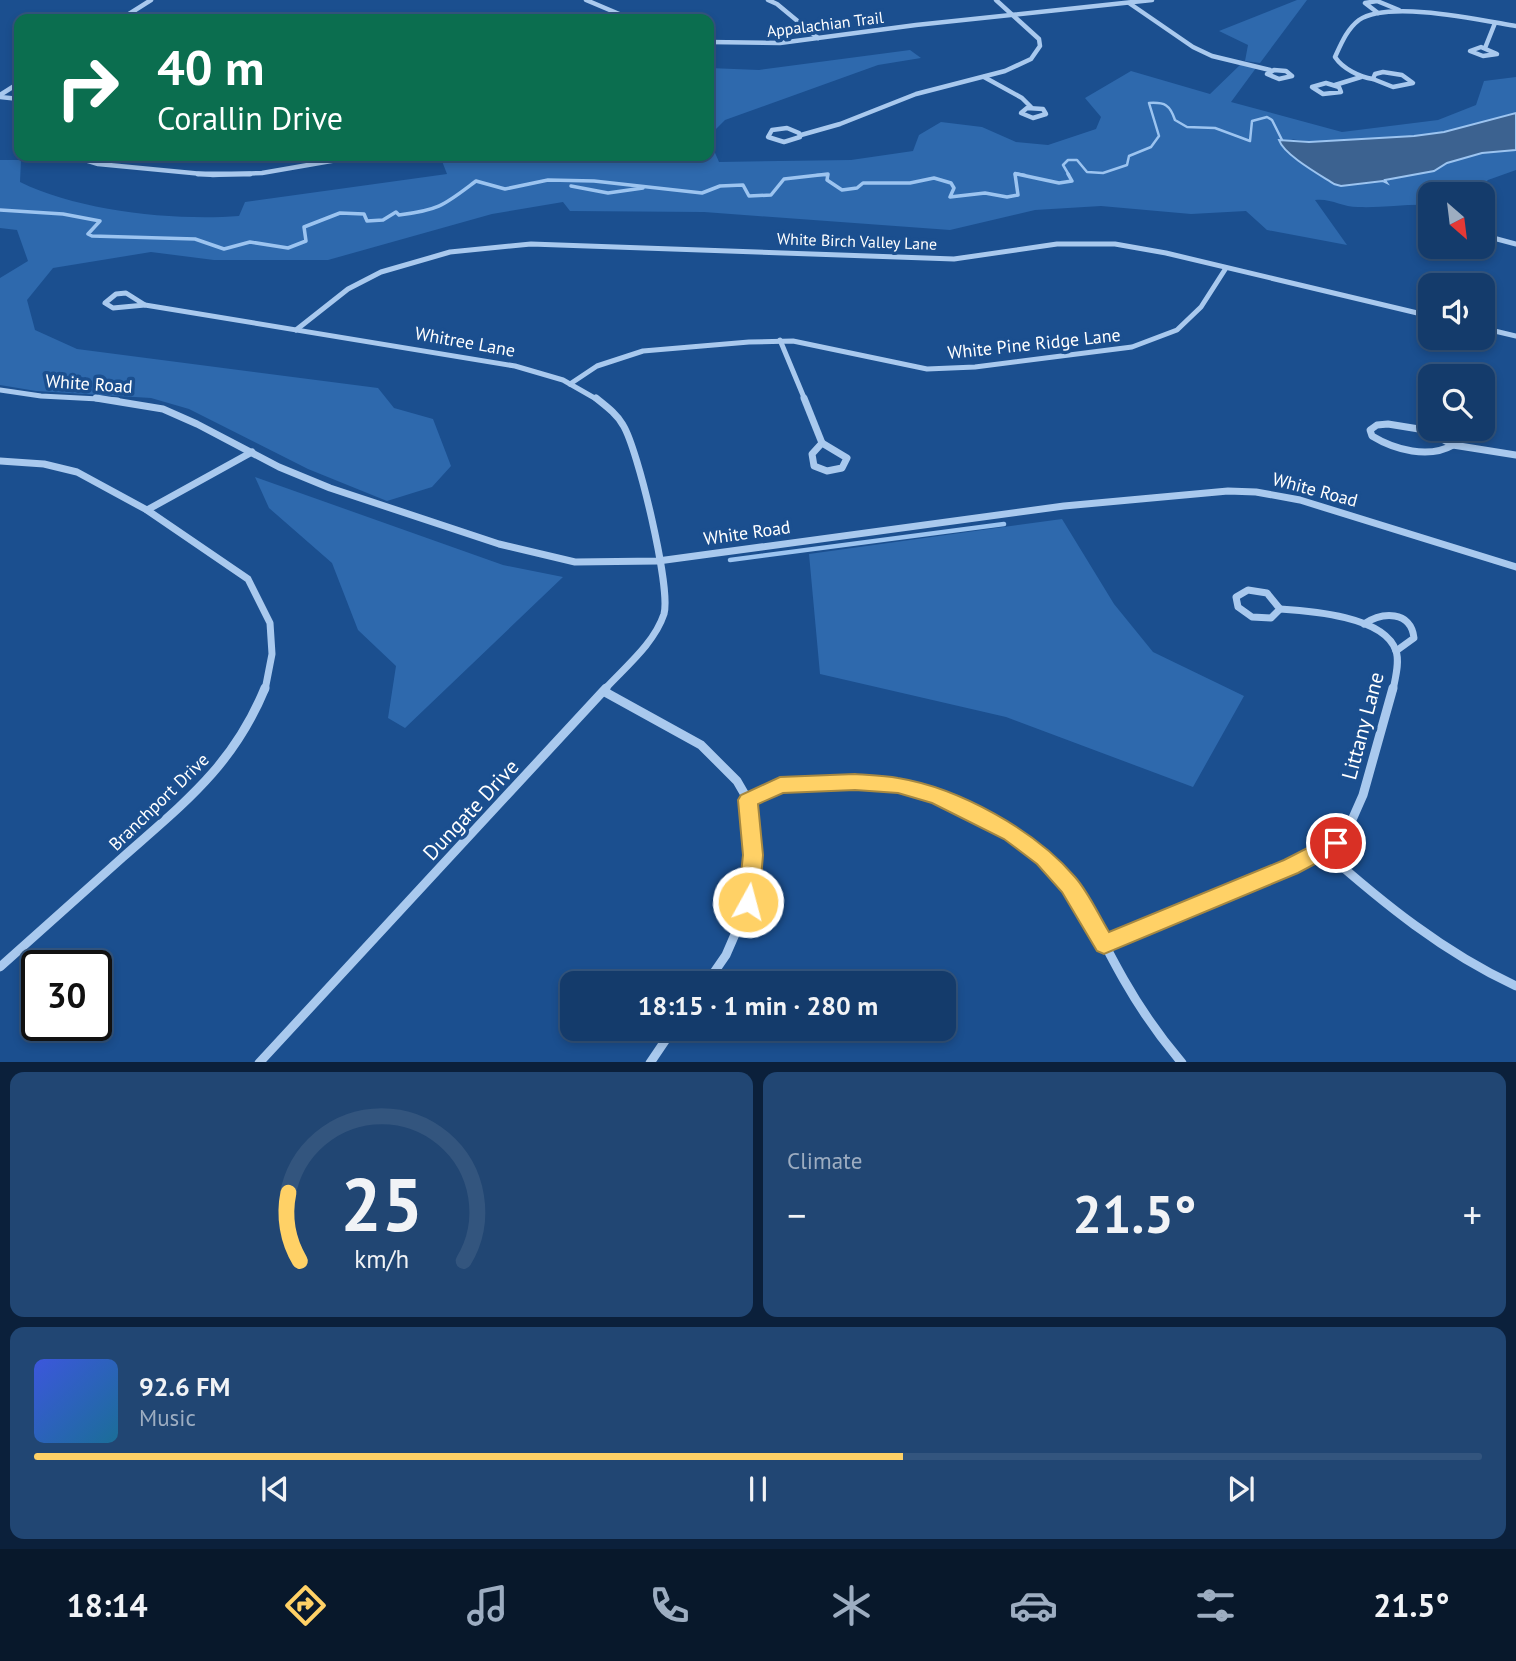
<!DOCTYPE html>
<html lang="en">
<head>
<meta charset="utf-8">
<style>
	:root { --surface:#143b6b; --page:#214673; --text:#f1f3f6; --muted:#9dadc1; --line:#33557e; --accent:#ffd166 }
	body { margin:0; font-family:"PT Sans",sans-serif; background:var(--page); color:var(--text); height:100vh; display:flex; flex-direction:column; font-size:26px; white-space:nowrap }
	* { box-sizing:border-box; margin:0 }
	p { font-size:23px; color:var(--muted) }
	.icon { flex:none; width:38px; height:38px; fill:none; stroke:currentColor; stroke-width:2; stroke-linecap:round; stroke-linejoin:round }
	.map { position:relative; height:1062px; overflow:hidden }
	.details { display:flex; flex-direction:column; gap:10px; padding:10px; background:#0b203b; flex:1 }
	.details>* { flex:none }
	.guide { position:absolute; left:14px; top:14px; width:700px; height:147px; border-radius:14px; box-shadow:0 4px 10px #0003,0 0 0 2px var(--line); background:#0b6e4f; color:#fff; overflow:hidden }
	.needle { width:46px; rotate:152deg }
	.controls { position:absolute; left:1418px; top:182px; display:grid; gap:14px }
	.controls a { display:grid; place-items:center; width:77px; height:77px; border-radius:14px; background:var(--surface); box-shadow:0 4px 10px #0003,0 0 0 2px var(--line); font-size:35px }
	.speed { position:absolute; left:21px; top:950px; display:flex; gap:14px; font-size:35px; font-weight:700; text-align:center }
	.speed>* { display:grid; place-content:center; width:91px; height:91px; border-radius:50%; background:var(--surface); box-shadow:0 4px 10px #0003,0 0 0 2px var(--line); line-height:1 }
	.speed .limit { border:4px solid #111; border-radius:10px; background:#fff; color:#111 }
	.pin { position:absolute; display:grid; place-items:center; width:60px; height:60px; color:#fff; margin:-30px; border:4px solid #fff; border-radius:50%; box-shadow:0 2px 7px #0007 }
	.me { position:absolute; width:77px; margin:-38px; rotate:7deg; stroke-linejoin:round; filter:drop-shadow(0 0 5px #0008) }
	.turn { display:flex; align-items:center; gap:24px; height:147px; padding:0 28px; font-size:32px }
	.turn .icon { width:91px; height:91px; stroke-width:2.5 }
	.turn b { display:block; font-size:49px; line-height:60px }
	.big { font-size:52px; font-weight:700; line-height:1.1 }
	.details .widget { flex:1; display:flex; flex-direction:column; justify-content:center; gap:10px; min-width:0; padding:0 24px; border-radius:14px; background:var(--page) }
	.details .dial { align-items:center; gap:0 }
	.dial svg { height:182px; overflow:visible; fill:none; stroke:var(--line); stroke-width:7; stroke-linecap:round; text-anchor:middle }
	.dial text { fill:var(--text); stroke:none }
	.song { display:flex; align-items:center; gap:21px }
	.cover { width:84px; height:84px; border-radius:10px; background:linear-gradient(135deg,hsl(230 70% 55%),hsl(200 70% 35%)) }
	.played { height:7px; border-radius:4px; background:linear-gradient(90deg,var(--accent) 60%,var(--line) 60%) }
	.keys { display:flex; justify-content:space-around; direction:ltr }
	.heat { display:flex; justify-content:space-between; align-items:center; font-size:38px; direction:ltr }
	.details .tiles { flex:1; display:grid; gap:10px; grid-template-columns:1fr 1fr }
	.widget:last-child { grid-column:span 2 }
	.trip { position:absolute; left:560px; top:971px; width:396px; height:70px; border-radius:14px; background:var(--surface); box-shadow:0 4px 10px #0003,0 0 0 2px var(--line); font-weight:700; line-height:70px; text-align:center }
	.dock { display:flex; height:112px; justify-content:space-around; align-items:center; background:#08182b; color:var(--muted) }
	.dock .icon { width:49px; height:49px }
	.dock .on { color:var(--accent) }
	.dock b { font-size:32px; color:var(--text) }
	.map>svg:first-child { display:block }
	.green { fill:#2e69ad }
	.water { fill:#3c6290; stroke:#9cc4f0; stroke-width:2 }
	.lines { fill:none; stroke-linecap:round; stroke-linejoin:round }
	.stream-far2 { stroke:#9cc4f0; stroke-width:2.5 }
	.stream-far1 { stroke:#9cc4f0; stroke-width:3.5 }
	.stream { stroke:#9cc4f0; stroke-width:4.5 }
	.street-far3 { stroke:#a9c9ee; stroke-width:4.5 }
	.street-far2 { stroke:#a9c9ee; stroke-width:5 }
	.street-far1 { stroke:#a9c9ee; stroke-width:7 }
	.street { stroke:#a9c9ee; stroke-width:9 }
	.route { fill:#ffd166; stroke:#a68842; stroke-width:2 }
	.labels { text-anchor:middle; stroke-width:7; stroke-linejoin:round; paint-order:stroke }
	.far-street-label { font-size:16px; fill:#fff; stroke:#1b4f8f }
	.street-label { font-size:18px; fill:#fff; stroke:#1b4f8f }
	.near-street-label { font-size:21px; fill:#fff; stroke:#1b4f8f }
</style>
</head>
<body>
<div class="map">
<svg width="1516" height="1063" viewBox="0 0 1516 1063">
	<rect width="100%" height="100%" fill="#1b4f8f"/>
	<g class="green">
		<path d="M 1297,0 L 1307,0 L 1260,63 L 1245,61 L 1248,45 L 1219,31 Z"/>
		<path d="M 910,50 L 921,58 L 878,65 L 725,120 L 709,136 L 709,68 L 759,70 Z"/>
		<path d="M 1241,64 L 1256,68 L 1231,102 L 1342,132 L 1438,120 L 1476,105 L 1484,81 L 1516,77 L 1516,113 C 1491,118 1467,128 1442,132 C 1403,139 1329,146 1291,139 L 1383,181 L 1434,171 L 1447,163 L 1482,153 L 1516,150 L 1516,170 L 1488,180 L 1473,194 L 1430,194 L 1430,205 C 1406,204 1382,208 1358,207 C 1342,207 1331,198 1315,200 L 1347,245 L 1267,230 L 1246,211 L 1191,214 L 1101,206 L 1035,210 L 950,230 L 704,212 L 570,211 L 563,202 L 492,214 L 328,260 L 214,260 L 151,252 L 53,268 L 27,300 L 35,330 L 77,349 L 378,388 L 394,408 L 433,419 L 451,466 L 432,487 L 387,501 L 308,469 L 189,409 L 151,398 L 36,391 L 0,385 L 0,278 L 28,261 L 17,230 L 0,228 L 0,160 L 21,160 L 20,182 C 79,211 173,221 239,216 L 245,202 L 447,174 L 440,156 L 528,156 L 532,159 L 709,156 L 709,139 L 719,162 L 851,160 L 913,151 L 919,135 L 941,122 L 982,127 L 1016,142 L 1048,145 L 1096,129 L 1101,117 L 1085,98 L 1131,71 L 1210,94 Z"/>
		<path d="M 255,477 L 503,565 L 563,577 L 405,728 L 388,718 L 396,666 L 358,630 L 332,563 L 269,508 Z"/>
		<path d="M 1062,519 L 1114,604 L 1153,652 L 1244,696 L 1193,787 L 1006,717 L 820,674 L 809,554 Z"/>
	</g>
	<path class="water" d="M 1516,113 L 1516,150 L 1482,153 L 1447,163 L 1434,171 L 1385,180 L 1387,183 L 1383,181 L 1341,186 L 1334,184 C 1320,175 1284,155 1279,140 L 1309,142 L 1414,136 L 1444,132 Z"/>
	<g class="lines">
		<g class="stream-far2">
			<path d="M 817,175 L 828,175"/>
			<path d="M 1015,175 L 1015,173 L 1025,175"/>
			<path d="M 1069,175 L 1063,165 L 1068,160 L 1077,160 L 1087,172 L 1103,173 L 1127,165 L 1129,156 L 1151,147 L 1159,136 L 1149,103 C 1165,102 1170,105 1175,120 L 1187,127 L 1215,128 L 1250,141 L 1252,121 L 1267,117 L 1272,120 L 1282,140"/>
		</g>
		<g class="stream-far1">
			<path d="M 1017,174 L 1059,183 L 1072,181 L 1068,174"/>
			<path d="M 571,186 L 608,193 L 643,188"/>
			<path d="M 0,210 L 63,214 L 100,221 L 88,234 L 92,236 L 195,239 L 224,249 L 250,242 L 288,248 L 306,241 L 304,227 L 340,213 L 364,214 L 367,221 L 383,220 L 396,212 L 399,215 C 440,210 444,205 476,181 L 505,189 L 548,180 L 594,181 L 702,193 L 720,186 L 743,185 L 749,196 L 771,195 L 784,179 L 828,174 L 827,180 L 842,190 L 857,188 L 863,183 L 910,183 L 934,178 L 951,183 L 954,188 L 950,197 L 985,193 L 1007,197 L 1018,195 L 1015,174"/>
		</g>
		<path class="stream" d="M 730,560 L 1004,524"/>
		<g class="street-far3">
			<path d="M 586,0 L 631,19"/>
			<path d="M 768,0 L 777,4 L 818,38"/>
			<path d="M 1129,3 L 1193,47 L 1212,56 L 1270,70"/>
			<path d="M 1378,13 L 1365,3 L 1377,1 L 1399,10"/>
			<path d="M 121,19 L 151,0"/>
			<path d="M 709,42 L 780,43 L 916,25 L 1152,0"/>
			<path d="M 1481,47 L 1497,54 L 1483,56 L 1470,51 Z"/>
			<path d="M 1485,48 L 1495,23"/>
			<path d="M 1274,70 L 1286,71 L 1292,76 L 1279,79 L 1267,74 Z"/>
			<path d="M 1383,72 L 1402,75 L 1413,83 L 1393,87 L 1373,79 L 1375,74 Z"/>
			<path d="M 984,77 L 1022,98 L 1031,107"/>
			<path d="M 1373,79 C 1360,77 1343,69 1335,57 C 1341,44 1347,29 1359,20 C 1389,0 1480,20 1516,26"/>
			<path d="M 1326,83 L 1339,87 L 1341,92 L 1323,94 L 1312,87 Z"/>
			<path d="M 1335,85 L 1361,77"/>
			<path d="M 0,95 L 19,83"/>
			<path d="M 0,97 L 19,99"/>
			<path d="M 1027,108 L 1043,109 L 1046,114 L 1033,118 L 1021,113 Z"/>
			<path d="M 787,128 L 799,133 L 800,137 L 784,142 L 768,137 L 772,130 Z"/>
			<path d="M 801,135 L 840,124 L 916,94 L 1005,71 L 1031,59 L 1040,46 L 1039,39 L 996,0"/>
			<path d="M 86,156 L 85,160 L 98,164 L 213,175 L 262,173 L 360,156"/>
			<path d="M 376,156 L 394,156"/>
		</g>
		<g class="street-far2">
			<path d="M 198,174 L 250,174"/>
			<path d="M 1482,235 L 1516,244"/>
			<path d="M 126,293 L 145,305 L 113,308 L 105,303 L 116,294 Z"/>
			<path d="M 145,305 L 515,366 L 563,380 L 598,400"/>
			<path d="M 1482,328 L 1516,336"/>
			<path d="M 296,330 L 348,289 L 381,272 L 450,252 L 531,244 L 954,259 L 1057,244 L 1115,244 L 1166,253 L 1430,316"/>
			<path d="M 780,340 L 805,400"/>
			<path d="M 570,384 L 597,366 L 643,351 L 749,342 L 793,341 L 927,369 L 975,367 L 1132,347 L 1177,330 L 1201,307 L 1226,268"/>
			<path d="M 0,390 L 41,396 L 118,400"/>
		</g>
		<g class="street-far1">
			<path d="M 96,398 L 163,409 L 197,424 L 279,467 L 330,488 L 499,544 L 575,562 L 658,561 L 1064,506 L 1228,491 L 1256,492 L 1300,500 L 1516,567"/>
			<path d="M 596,398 C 606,406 617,414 623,425 C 638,449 671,588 664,614 C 654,644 625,667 604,690"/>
			<path d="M 804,398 L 822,443"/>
			<path d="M 1388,424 L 1425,430 L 1453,445 C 1429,459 1395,450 1372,436 L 1370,430 L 1377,425 Z"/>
			<path d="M 822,443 L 847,458 L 842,468 L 827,471 L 814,466 L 812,454 Z"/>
			<path d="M 1453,445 L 1516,455"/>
			<path d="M 0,461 L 44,464 L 77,472 L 147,510 L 252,452"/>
			<path d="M 147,510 L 248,579 L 270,623 L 272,654 L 265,690"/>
			<path d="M 1248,590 L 1267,593 L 1280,609 L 1271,618 L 1252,617 L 1238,607 L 1236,597 Z"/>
			<path d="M 1280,609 C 1310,611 1385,616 1396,651 C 1400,662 1395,679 1393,690"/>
			<path d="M 1364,624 C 1382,612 1411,610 1414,638 L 1396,651"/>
		</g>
		<g class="street">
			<path d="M 605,692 L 701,745 L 737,781 L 748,800 L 753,855 L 749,902 L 726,955 L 706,984"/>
			<path d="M 748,800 C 759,795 770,788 782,785 C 882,764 1009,805 1070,888 C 1092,916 1106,949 1124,980 C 1141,1010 1160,1037 1182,1063"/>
			<path d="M 1323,850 C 1383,903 1443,952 1516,986"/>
			<path d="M 1104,944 L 1292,867 L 1338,841 L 1348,829 L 1363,795 L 1393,688"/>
			<path d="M 0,967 C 41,930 82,894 123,857 C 184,803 233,766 265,688"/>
			<path d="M 259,1063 L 606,688"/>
			<path d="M 650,1063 L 673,1029"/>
		</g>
	</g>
	<path class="route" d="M 855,774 C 869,775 884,775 898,778 C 959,788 1035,830 1075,877 C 1089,893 1098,914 1109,932 L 1284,860 L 1329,837 L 1336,835 L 1343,837 L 1346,843 L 1343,849 L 1298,873 L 1104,954 L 1097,951 L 1062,892 L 1037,864 L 1004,839 L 932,803 L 898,793 L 855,790 L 783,793 L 758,804 L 763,855 L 759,902 L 756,909 L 748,911 L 741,909 L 738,902 L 743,855 L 738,800 L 741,795 L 780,777 Z"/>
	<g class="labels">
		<g class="far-street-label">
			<text transform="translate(825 24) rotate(-7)" y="6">Appalachian Trail</text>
			<text transform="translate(857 241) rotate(2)" y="6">White Birch Valley Lane</text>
		</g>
		<g class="street-label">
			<text transform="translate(465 342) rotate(10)" y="6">Whitree Lane</text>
			<text transform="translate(1034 344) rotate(-6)" y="6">White Pine Ridge Lane</text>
			<text transform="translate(89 384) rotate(4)" y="6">White Road</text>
			<text transform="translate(1315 490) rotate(15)" y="6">White Road</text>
			<text transform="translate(747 533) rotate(-8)" y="6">White Road</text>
			<text transform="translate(159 802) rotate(-44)" y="6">Branchport Drive</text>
		</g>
		<g class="near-street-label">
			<text transform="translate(1363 726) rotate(-75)" y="7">Littany Lane</text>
			<text transform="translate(471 810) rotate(-47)" y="7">Dungate Drive</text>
		</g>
	</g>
</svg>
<div class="controls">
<a><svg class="needle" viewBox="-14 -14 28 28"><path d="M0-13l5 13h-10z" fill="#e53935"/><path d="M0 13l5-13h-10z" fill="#9dadc1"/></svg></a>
<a><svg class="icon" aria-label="sound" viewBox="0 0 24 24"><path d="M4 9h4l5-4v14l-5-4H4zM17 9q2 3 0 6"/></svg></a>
<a><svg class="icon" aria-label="search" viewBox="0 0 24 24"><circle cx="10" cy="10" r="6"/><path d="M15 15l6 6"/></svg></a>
</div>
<div class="speed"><div class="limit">30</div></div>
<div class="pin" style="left:1336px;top:843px;background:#d93025"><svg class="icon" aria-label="arrive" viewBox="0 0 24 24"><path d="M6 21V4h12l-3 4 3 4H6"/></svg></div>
<svg class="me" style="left:748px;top:902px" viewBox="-20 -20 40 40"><circle r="17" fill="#ffd166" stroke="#fff" stroke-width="3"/><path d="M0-11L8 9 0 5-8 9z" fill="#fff"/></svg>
<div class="trip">18:15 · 1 min · 280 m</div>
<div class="guide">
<div class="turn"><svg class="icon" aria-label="right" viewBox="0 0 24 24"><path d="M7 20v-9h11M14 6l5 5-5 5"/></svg><div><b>40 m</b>Corallin Drive</div></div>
</div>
</div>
<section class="details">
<div class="tiles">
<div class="widget dial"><svg viewBox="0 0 100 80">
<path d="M14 69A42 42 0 1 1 86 69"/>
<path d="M14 69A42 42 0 0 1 9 39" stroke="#ffd166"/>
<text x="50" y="56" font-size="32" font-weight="700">25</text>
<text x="50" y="72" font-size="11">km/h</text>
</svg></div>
<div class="widget"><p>Climate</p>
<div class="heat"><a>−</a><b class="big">21.5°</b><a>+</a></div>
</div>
<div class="widget">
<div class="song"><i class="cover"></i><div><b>92.6 FM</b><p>Music</p></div></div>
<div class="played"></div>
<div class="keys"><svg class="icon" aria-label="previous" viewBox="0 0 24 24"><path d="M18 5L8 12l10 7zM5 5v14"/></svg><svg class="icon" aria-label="pause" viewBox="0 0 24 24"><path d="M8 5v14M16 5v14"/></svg><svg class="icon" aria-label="next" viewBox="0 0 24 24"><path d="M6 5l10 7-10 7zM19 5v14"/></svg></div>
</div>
</div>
</section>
<nav class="dock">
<b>18:14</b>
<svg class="icon on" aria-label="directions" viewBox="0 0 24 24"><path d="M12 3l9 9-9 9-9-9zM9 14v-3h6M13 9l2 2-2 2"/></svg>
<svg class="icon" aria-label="music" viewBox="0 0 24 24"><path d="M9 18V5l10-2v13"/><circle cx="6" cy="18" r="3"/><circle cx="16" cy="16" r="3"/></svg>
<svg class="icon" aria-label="phone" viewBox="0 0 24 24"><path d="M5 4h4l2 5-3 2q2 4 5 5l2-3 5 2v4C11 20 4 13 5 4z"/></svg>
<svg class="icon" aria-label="climate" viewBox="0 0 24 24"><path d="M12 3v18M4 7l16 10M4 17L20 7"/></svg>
<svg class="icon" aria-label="car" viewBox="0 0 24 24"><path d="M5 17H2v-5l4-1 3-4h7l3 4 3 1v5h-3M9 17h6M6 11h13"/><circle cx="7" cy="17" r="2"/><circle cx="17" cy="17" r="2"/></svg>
<svg class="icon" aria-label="filters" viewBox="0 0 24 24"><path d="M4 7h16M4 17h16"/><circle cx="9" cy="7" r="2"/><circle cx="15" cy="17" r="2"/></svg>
<b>21.5°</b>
</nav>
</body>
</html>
